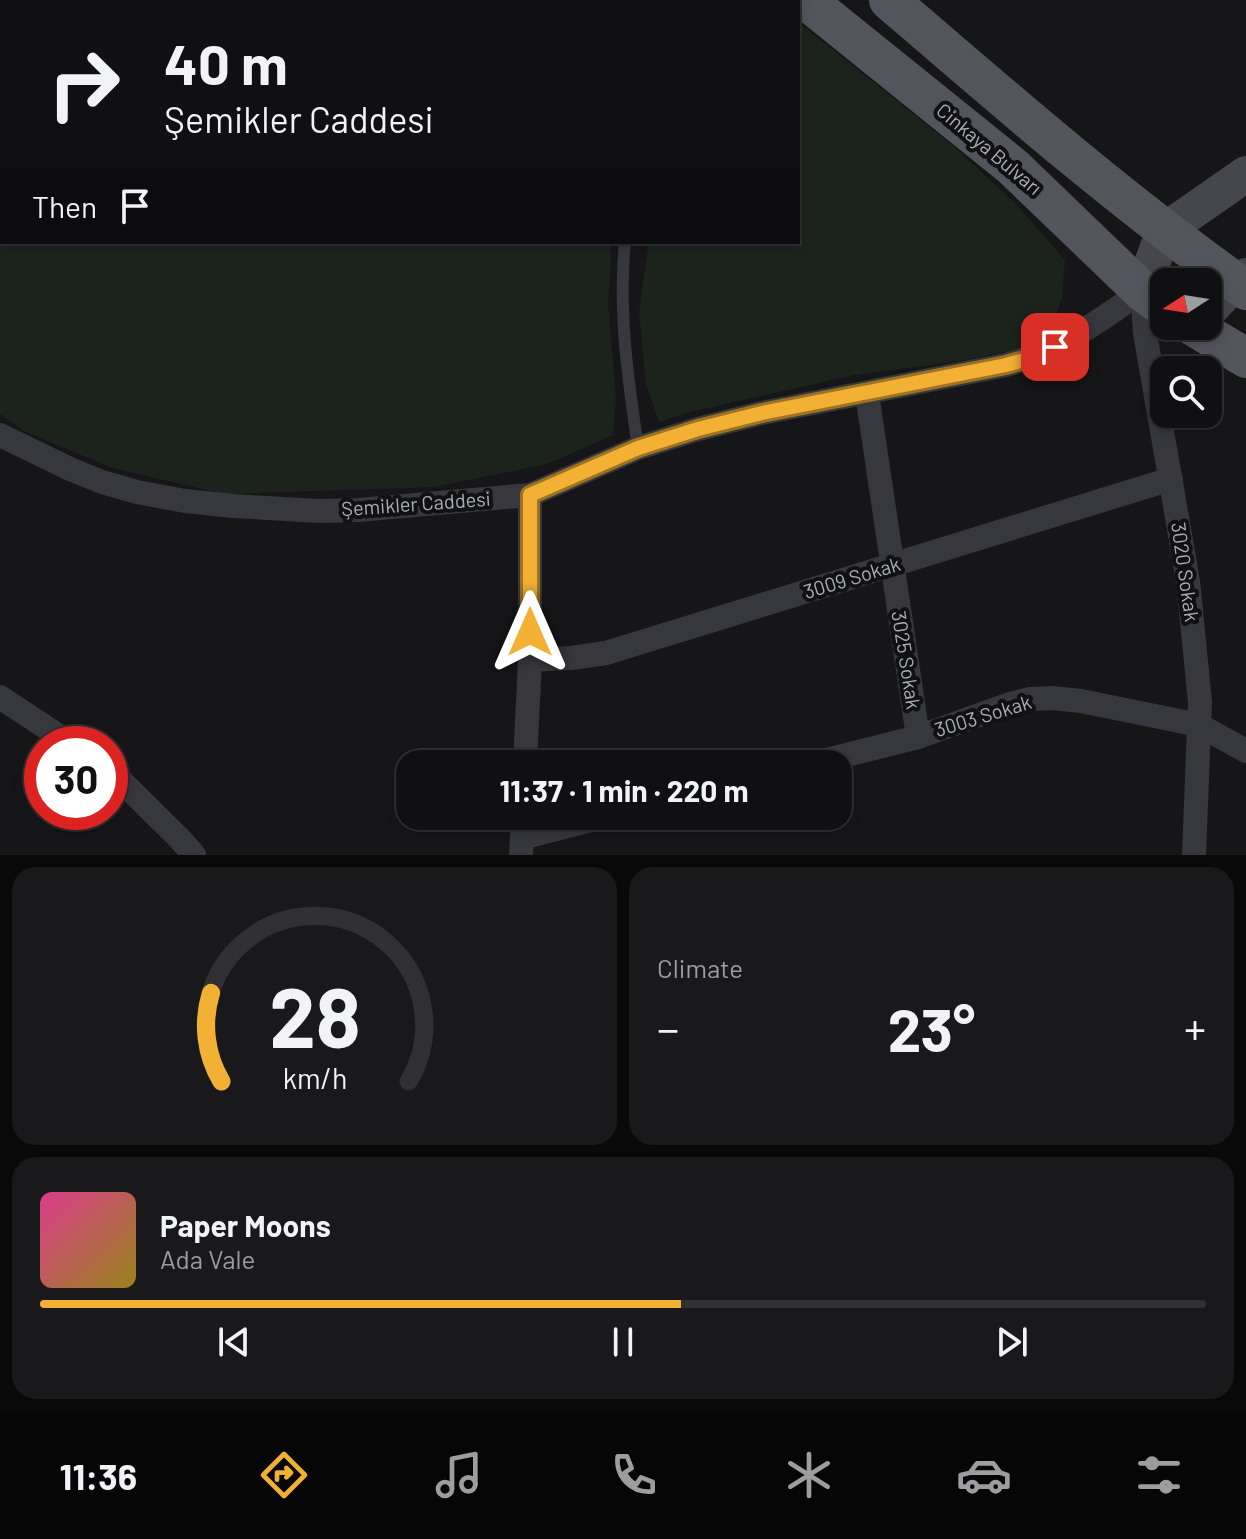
<!DOCTYPE html>
<html lang="en">
<head>
<meta charset="utf-8">
<style>
	:root { --surface:#101012; --page:#19191b; --text:#f1f3f6; --muted:#9c9d9f; --line:#303032; --accent:#f2b134 }
	body { margin:0; font-family:Barlow,sans-serif; background:var(--page); color:var(--text); height:100vh; display:flex; flex-direction:column; font-size:30px; white-space:nowrap }
	* { box-sizing:border-box; margin:0 }
	p { font-size:26px; color:var(--muted) }
	.icon { flex:none; width:44px; height:44px; fill:none; stroke:currentColor; stroke-width:2; stroke-linecap:round; stroke-linejoin:round }
	.map { position:relative; height:855px; overflow:hidden }
	.sheet { display:flex; flex-direction:column; gap:12px; padding:12px; background:#09090a; flex:1 }
	.sheet>* { flex:none }
	.hud { position:absolute; left:0px; top:0px; width:800px; height:244px; box-shadow:0 4px 12px #0003,0 0 0 2px var(--line); background:#101012; color:var(--text); overflow:hidden }
	.needle { width:52px; rotate:258deg }
	.buttons { position:absolute; left:1150px; top:268px; display:grid; gap:16px }
	.buttons a { display:grid; place-items:center; width:72px; height:72px; border-radius:16px; background:var(--surface); box-shadow:0 4px 12px #0003,0 0 0 2px var(--line); font-size:40px }
	.speed { position:absolute; left:24px; top:726px; display:flex; gap:16px; font-size:40px; font-weight:700; text-align:center }
	.speed>* { display:grid; place-content:center; width:104px; height:104px; border-radius:50%; background:var(--surface); box-shadow:0 4px 12px #0003,0 0 0 2px var(--line); line-height:1 }
	.speed .limit { border:12px solid #d22; background:#fff; color:#111 }
	.pin { position:absolute; display:grid; place-items:center; width:68px; height:68px; color:#fff; margin:-34px; border-radius:16px; box-shadow:0 4px 12px #0006 }
	.me { position:absolute; width:88px; margin:-44px; rotate:0deg; stroke-linejoin:round; filter:drop-shadow(0 0 6px #0008) }
	.turn { display:flex; align-items:center; gap:28px; height:168px; padding:0 32px; font-size:36px }
	.turn .icon { width:104px; height:104px; stroke-width:2.5 }
	.turn b { display:block; font-size:56px; line-height:68px }
	.then { display:flex; align-items:center; height:76px; padding:0 32px; background:#0003; gap:16px; font-size:30px }
	.big { font-size:60px; font-weight:700; line-height:1.1 }
	.sheet .tile { flex:1; display:flex; flex-direction:column; justify-content:center; gap:12px; min-width:0; padding:0 28px; border-radius:24px; background:var(--page) }
	.sheet .dial { align-items:center; gap:0 }
	.dial svg { height:208px; overflow:visible; fill:none; stroke:var(--line); stroke-width:7; stroke-linecap:round; text-anchor:middle }
	.dial text { fill:var(--text); stroke:none }
	.song { display:flex; align-items:center; gap:24px }
	.cover { width:96px; height:96px; border-radius:12px; background:linear-gradient(135deg,hsl(330 70% 55%),hsl(50 70% 35%)) }
	.played { height:8px; border-radius:4px; background:linear-gradient(90deg,var(--accent) 55%,var(--line) 55%) }
	.keys { display:flex; justify-content:space-around; direction:ltr }
	.heat { display:flex; justify-content:space-between; align-items:center; font-size:44px; direction:ltr }
	.sheet .tiles { flex:1; display:grid; gap:12px; grid-template-columns:1fr 1fr }
	.tile:last-child { grid-column:span 2 }
	.trip { position:absolute; left:396px; top:750px; width:456px; height:80px; border-radius:24px; background:var(--surface); box-shadow:0 4px 12px #0003,0 0 0 2px var(--line); font-weight:700; line-height:80px; text-align:center }
	.tabs { display:flex; height:128px; justify-content:space-around; align-items:center; background:#060607; color:var(--muted) }
	.tabs .icon { width:56px; height:56px }
	.tabs .current { color:var(--accent) }
	.tabs b { font-size:36px; color:var(--text) }
	.map>svg:first-child { display:block }
	.green { fill:#1c231d }
	.lines { fill:none; stroke-linecap:round; stroke-linejoin:round }
	.lane { stroke:#37383d; stroke-width:12 }
	.street { stroke:#37383d; stroke-width:24 }
	.secondary { stroke:#45474d; stroke-width:36 }
	.primary { stroke:#53555c; stroke-width:40 }
	.route-casing { stroke:#9d7322; stroke-width:20 }
	.route { stroke:#f2b134; stroke-width:14 }
	.labels { text-anchor:middle; stroke-width:8; stroke-linejoin:round; paint-order:stroke }
	.street-label { font-size:20px; fill:#a8adb8; stroke:#111113 }
</style>
</head>
<body>
<div class="map">
<svg width="1246" height="855" viewBox="0 0 1246 855">
	<rect width="100%" height="100%" fill="#161618"/>
	<g class="green">
		<path d="M 798,22 L 952,145 L 1014,202 L 1065,260 L 1062,298 L 1054,321 L 1028,347 L 961,361 L 854,375 L 690,412 L 659,422 L 646,383 L 639,312 L 649,242 L 798,242 Z"/>
		<path d="M 0,172 L 2,172 L 2,242 L 610,242 L 611,261 L 608,304 L 616,399 L 613,435 L 547,464 L 434,487 L 224,494 L 112,468 L 24,431 L 0,414 Z"/>
	</g>
	<g class="lines">
		<g class="lane">
			<path d="M 373,2 L 373,0"/>
			<path d="M 625,242 C 618,311 628,379 638,448"/>
		</g>
		<g class="street">
			<path d="M 2,0 L 2,2"/>
			<path d="M 281,0 L 286,2"/>
			<path d="M 49,2 L 51,0"/>
			<path d="M 715,2 L 716,0"/>
			<path d="M 0,45 L 2,43"/>
			<path d="M 0,160 L 2,160"/>
			<path d="M 1142,291 L 1145,333 L 1188,581 L 1200,702 L 1194,855"/>
			<path d="M 867,394 L 918,737"/>
			<path d="M 0,435 L 70,469 L 102,482 L 137,492 L 185,501 L 234,506 L 320,511 L 358,510 L 530,495 L 638,448 L 698,429 L 762,413 L 1006,365 C 1059,350 1098,322 1142,291"/>
			<path d="M 530,660 L 571,658 L 606,653 L 1171,479"/>
			<path d="M 0,697 L 71,744"/>
			<path d="M 525,764 L 530,660 L 530,495"/>
			<path d="M 811,764 L 918,737 L 1010,704 L 1030,699 L 1052,698 L 1081,701 L 1199,725 L 1246,751"/>
			<path d="M 110,770 L 179,838 L 194,855"/>
			<path d="M 522,838 L 607,816"/>
			<path d="M 521,855 L 523,816"/>
		</g>
		<g class="secondary">
			<path d="M 1142,291 L 1164,231 L 1246,174"/>
			<path d="M 1208,311 L 1230,288 L 1240,286 L 1246,276"/>
		</g>
		<g class="primary">
			<path d="M 806,0 L 1013,167 L 1142,291 L 1164,307"/>
			<path d="M 889,0 C 1005,100 1121,201 1246,290"/>
			<path d="M 1193,326 L 1246,358"/>
		</g>
	</g>
	<g class="lines">
		<g class="route-casing">
			<path id="route" d="M 530,632 L 530,495 L 638,448 L 698,429 L 762,413 L 1006,365 L 1031,358 L 1055,347"/>
		</g>
		<use href="#route" class="route"/>
	</g>
	<g class="labels">
		<g class="street-label">
			<text transform="translate(989 149) rotate(40)" y="7">Cinkaya Bulvarı</text>
			<text transform="translate(416 504) rotate(-4)" y="7">Şemikler Caddesi</text>
			<text transform="translate(1185 572) rotate(82)" y="7">3020 Sokak</text>
			<text transform="translate(852 578) rotate(-17)" y="7">3009 Sokak</text>
			<text transform="translate(906 660) rotate(81)" y="7">3025 Sokak</text>
			<text transform="translate(983 716) rotate(-17)" y="7">3003 Sokak</text>
		</g>
	</g>
</svg>
<div class="buttons">
<a><svg class="needle" viewBox="-14 -14 28 28"><path d="M0-13l5 13h-10z" fill="#e53935"/><path d="M0 13l5-13h-10z" fill="#9c9d9f"/></svg></a>
<a><svg class="icon" aria-label="search" viewBox="0 0 24 24"><circle cx="10" cy="10" r="6"/><path d="M15 15l6 6"/></svg></a>
</div>
<div class="speed"><div class="limit">30</div></div>
<div class="pin" style="left:1055px;top:347px;background:#d93025"><svg class="icon" aria-label="arrive" viewBox="0 0 24 24"><path d="M6 21V4h12l-3 4 3 4H6"/></svg></div>
<svg class="me" style="left:530px;top:632px" viewBox="-20 -20 40 40"><path d="M0-17L14 15 0 8-14 15z" fill="#f2b134" stroke="#fff" stroke-width="4"/></svg>
<div class="trip">11:37 · 1 min · 220 m</div>
<div class="hud">
<div class="turn"><svg class="icon" aria-label="right" viewBox="0 0 24 24"><path d="M7 20v-9h11M14 6l5 5-5 5"/></svg><div><b>40 m</b>Şemikler Caddesi</div></div>
<div class="then">Then<svg class="icon" aria-label="arrive" viewBox="0 0 24 24"><path d="M6 21V4h12l-3 4 3 4H6"/></svg></div>
</div>
</div>
<section class="sheet">
<div class="tiles">
<div class="tile dial"><svg viewBox="0 0 100 80">
<path d="M14 69A42 42 0 1 1 86 69"/>
<path d="M14 69A42 42 0 0 1 10 35" stroke="#f2b134"/>
<text x="50" y="56" font-size="32" font-weight="700">28</text>
<text x="50" y="72" font-size="11">km/h</text>
</svg></div>
<div class="tile"><p>Climate</p>
<div class="heat"><a>−</a><b class="big">23°</b><a>+</a></div>
</div>
<div class="tile">
<div class="song"><i class="cover"></i><div><b>Paper Moons</b><p>Ada Vale</p></div></div>
<div class="played"></div>
<div class="keys"><svg class="icon" aria-label="previous" viewBox="0 0 24 24"><path d="M18 5L8 12l10 7zM5 5v14"/></svg><svg class="icon" aria-label="pause" viewBox="0 0 24 24"><path d="M8 5v14M16 5v14"/></svg><svg class="icon" aria-label="next" viewBox="0 0 24 24"><path d="M6 5l10 7-10 7zM19 5v14"/></svg></div>
</div>
</div>
</section>
<nav class="tabs">
<b>11:36</b>
<svg class="icon current" aria-label="directions" viewBox="0 0 24 24"><path d="M12 3l9 9-9 9-9-9zM9 14v-3h6M13 9l2 2-2 2"/></svg>
<svg class="icon" aria-label="music" viewBox="0 0 24 24"><path d="M9 18V5l10-2v13"/><circle cx="6" cy="18" r="3"/><circle cx="16" cy="16" r="3"/></svg>
<svg class="icon" aria-label="phone" viewBox="0 0 24 24"><path d="M5 4h4l2 5-3 2q2 4 5 5l2-3 5 2v4C11 20 4 13 5 4z"/></svg>
<svg class="icon" aria-label="climate" viewBox="0 0 24 24"><path d="M12 3v18M4 7l16 10M4 17L20 7"/></svg>
<svg class="icon" aria-label="car" viewBox="0 0 24 24"><path d="M5 17H2v-5l4-1 3-4h7l3 4 3 1v5h-3M9 17h6M6 11h13"/><circle cx="7" cy="17" r="2"/><circle cx="17" cy="17" r="2"/></svg>
<svg class="icon" aria-label="filters" viewBox="0 0 24 24"><path d="M4 7h16M4 17h16"/><circle cx="9" cy="7" r="2"/><circle cx="15" cy="17" r="2"/></svg>
</nav>
</body>
</html>
